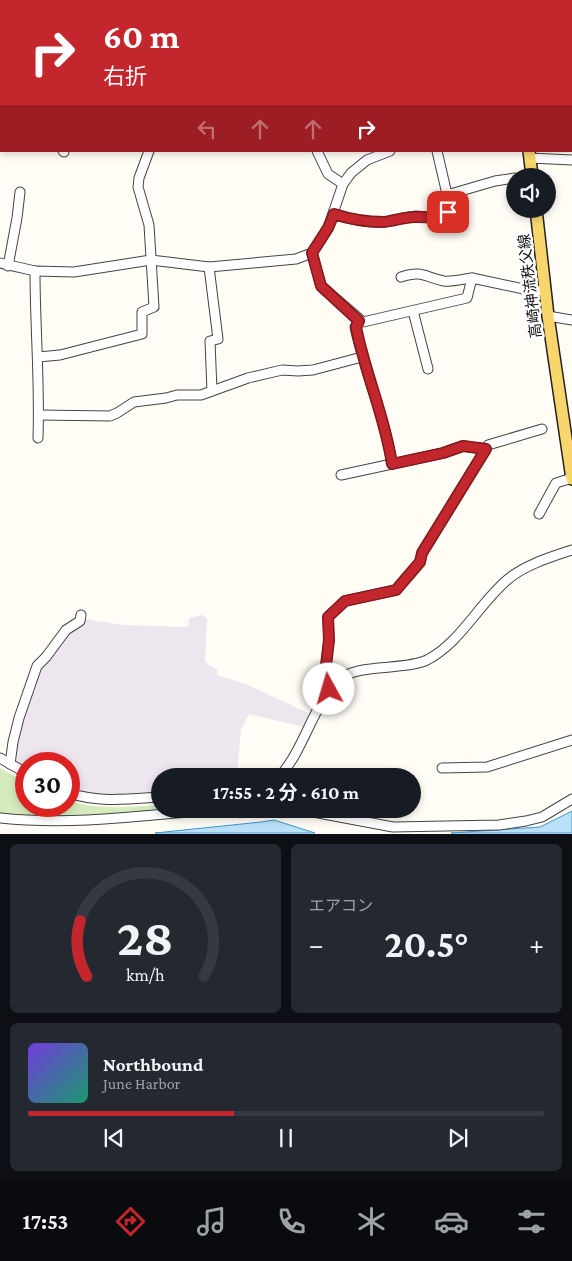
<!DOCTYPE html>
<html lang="ja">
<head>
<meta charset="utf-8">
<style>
	:root { --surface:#171b24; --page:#242831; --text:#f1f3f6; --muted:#9ea1a6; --line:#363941; --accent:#c4262e }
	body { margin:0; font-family:"Crimson Pro","Noto Sans JP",serif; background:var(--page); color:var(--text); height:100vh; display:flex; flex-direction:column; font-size:19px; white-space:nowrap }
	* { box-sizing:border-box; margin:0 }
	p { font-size:16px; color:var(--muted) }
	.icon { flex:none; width:28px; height:28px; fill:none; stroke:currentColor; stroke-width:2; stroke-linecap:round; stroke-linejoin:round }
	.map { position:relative; height:834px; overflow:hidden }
	.sheet { display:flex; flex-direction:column; gap:10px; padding:10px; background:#0d0f14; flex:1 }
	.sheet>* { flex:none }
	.banner { position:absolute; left:0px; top:0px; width:572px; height:152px; box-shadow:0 2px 8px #0003; background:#c4262e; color:#fff; overflow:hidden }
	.buttons { position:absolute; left:506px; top:168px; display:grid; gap:10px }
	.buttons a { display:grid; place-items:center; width:50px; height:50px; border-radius:50%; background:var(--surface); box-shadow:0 2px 8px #0003; font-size:25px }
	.speed { position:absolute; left:15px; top:752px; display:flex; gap:10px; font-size:25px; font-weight:700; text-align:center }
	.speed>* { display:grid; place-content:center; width:65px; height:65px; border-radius:50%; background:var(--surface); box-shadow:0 2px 8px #0003; line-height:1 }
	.speed .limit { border:8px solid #d22; background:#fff; color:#111 }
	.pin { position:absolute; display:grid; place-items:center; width:42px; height:42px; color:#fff; margin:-21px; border-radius:10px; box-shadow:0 2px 8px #0006 }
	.me { position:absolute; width:55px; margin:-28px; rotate:354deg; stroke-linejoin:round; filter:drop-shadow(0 0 4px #0008) }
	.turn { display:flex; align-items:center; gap:18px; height:105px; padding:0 20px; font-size:22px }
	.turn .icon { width:65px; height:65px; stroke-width:2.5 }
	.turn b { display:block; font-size:35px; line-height:42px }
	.lanes { display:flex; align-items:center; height:48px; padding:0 20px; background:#0003; justify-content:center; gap:25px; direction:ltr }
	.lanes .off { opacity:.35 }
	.big { font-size:38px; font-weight:700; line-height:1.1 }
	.sheet .widget { flex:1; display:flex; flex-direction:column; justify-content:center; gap:8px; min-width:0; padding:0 18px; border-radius:8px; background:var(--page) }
	.sheet .dial { align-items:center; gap:0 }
	.dial svg { height:130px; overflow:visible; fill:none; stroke:var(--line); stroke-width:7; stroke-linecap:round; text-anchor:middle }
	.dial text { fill:var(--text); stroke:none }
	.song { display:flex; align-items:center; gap:15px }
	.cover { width:60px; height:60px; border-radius:8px; background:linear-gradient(135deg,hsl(260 70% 55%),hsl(160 70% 35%)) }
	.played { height:5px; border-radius:2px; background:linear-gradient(90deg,var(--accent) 40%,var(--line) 40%) }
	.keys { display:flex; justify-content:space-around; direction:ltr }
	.heat { display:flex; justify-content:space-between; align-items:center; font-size:28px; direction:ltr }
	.sheet .tiles { flex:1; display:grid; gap:10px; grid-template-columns:1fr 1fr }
	.widget:last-child { grid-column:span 2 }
	.trip { position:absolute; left:151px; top:768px; width:270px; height:50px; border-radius:25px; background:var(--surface); box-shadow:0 2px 8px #0003; font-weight:700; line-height:50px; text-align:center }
	.tabs { display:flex; height:80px; justify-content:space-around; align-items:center; background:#090b0e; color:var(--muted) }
	.tabs .icon { width:35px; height:35px }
	.tabs .selected { color:var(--accent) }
	.tabs b { font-size:22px; color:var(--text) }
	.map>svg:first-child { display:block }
	.industrial { fill:#eee6ef }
	.green { fill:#d5ebbd }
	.water { fill:#b9e0f7; stroke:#3f96cf }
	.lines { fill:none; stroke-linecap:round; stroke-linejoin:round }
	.minor-casing { stroke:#444; stroke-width:11 }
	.major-casing { stroke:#222; stroke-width:14 }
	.minor { stroke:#fff; stroke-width:9 }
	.major { stroke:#f9d66b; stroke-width:11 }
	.route-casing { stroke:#7f191e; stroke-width:12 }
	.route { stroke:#c4262e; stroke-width:9 }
	.labels { text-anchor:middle; stroke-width:5; stroke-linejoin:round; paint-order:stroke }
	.street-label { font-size:15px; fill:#111; stroke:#fff }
</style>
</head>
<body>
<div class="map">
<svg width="572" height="834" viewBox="0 0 572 834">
	<rect width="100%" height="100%" fill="#fffdf5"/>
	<path class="industrial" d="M 202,615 L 207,618 L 205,662 L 217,670 L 217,675 L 246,684 L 310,714 L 303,727 L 249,714 L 241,729 L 237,776 L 160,776 L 160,792 L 100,795 L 76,790 L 69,788 L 69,764 L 26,764 L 26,768 L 14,761 L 15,744 L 38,667 L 67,632 L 73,630 L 85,619 L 123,625 L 188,627 L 189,618 Z"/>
	<path class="green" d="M 0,768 L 26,782 L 26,806 L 69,806 L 69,801 C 98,810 128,807 158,805 L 158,816 L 0,820 Z"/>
	<g class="water">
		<path d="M 572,811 L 572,833 L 451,833 L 540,827 Z"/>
		<path d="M 274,820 L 315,833 L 155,833 L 261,822 Z"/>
	</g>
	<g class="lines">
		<g class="minor-casing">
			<g id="minor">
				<path d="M 73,0 L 73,1"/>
				<path d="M 171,0 L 171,1"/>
				<path d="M 241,0 L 242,1"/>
				<path d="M 393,0 L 393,1"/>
				<path d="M 454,0 L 471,0"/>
				<path d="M 556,0 L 556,1"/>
				<path d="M 212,1 L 214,0"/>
				<path d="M 408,1 L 410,0"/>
				<path d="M 571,28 L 572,28"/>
				<path d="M 0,51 L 1,50"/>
				<path d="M 0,95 L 1,95"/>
				<path d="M 571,115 L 572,115"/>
				<path d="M 0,125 L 1,125"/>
				<path d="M 63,151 L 64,152"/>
				<path d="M 317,151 L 328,174 L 343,184"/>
				<path d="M 530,158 L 572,160"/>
				<path d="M 447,195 L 495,181 L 515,178"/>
				<path d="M 333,214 C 349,219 368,223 384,222 C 395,221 405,217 416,216 C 429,216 444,222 450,207 L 437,151"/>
				<path d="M 312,253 L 321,286 L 363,322 L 467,298 L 472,278 L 528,290 L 545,291"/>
				<path d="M 0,263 L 35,271 L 74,272 L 151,260 L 209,267 L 296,259 L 312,253 L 328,228 L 343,184 L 351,173 L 367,160 L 390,151"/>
				<path d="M 8,266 L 17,218 L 20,192"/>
				<path d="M 209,267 L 218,339 L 210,341 L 212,391"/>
				<path d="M 35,271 C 35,327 40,382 38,438"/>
				<path d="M 401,277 C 423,270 424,277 444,281 C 453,282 463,279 472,278"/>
				<path d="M 413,311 L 428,369"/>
				<path d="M 548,316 L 572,320"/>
				<path d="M 359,321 L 355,327 C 365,373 385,417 392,464"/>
				<path d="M 38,357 L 60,355 L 142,334 L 142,312 L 154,307 L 149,225 L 138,187 L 139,178 L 149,151"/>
				<path d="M 39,415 L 110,416 L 117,413 L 134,402 L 166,398 L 177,395 L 201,395 L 248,378 L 282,370 L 298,371 L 313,370 L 362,357"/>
				<path d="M 341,475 L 443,453 L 463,446 L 485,449"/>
				<path d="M 539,514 L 556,483 L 572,478"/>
				<path d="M 329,689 L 325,674 L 329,640 L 328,617 L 345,601 L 396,590 L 420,562 L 422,553 L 488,445 L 542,429"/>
				<path d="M 0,758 L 26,773"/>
				<path d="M 10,764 L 13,742 L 19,718 L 37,666 L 46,657 L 66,630 L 80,621 L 81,615"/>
				<path d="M 442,768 L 487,767 L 572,740"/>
				<path d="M 280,776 C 305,748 313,704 339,680 C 356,663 404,671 427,660 C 461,642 478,605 507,580 C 524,565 551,557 572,550"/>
				<path d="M 69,793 C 99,803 129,799 160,797"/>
				<path d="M 297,809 L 393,827 L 499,825 L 526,821 L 542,817 L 572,799"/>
				<path d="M 0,818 C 73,826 148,815 221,809"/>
			</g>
		</g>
		<g class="major-casing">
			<g id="major">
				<path d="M 512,0 L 512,1"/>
				<path d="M 529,151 L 532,176"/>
				<path d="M 536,209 L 548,316 L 572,479"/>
			</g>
		</g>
		<use href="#minor" class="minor"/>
		<use href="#major" class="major"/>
	</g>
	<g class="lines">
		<g class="route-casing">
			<path id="route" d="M 329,689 L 325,674 L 329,640 L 328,617 L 345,601 L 396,590 L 420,562 L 422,553 L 486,449 L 463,446 L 443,453 L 392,464 C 385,417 365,373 356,327 L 359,321 L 321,286 L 312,253 L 328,228 L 334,214 C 349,219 367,222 384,222 C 394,221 404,217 415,217 C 427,216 439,221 448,212"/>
		</g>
		<use href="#route" class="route"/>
	</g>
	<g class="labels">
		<g class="street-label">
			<text transform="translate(530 286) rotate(-97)" y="5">高崎神流秩父線</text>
		</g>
	</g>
</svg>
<div class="buttons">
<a><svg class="icon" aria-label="sound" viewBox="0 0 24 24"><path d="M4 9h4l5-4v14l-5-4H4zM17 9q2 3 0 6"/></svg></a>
</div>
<div class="speed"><div class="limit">30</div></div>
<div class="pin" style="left:448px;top:212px;background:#d93025"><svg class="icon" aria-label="arrive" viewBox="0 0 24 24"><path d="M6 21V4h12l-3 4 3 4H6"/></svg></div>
<svg class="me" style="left:329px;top:689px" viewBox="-20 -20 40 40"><circle r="19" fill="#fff"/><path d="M0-13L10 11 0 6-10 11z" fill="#c4262e"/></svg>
<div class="trip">17:55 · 2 分 · 610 m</div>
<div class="banner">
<div class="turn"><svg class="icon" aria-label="right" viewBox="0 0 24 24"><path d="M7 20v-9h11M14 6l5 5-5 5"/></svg><div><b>60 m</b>右折</div></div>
<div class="lanes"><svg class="icon off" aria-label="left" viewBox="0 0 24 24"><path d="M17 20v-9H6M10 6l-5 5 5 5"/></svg><svg class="icon off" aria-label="ahead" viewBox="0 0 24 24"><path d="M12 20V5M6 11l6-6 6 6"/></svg><svg class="icon off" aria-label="ahead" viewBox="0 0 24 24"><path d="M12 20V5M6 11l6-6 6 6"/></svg><svg class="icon" aria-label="right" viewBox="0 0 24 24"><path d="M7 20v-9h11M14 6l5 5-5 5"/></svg></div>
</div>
</div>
<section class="sheet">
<div class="tiles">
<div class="widget dial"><svg viewBox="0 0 100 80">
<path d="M14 69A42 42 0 1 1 86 69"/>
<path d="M14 69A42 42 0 0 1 10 35" stroke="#c4262e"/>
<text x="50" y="56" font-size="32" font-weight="700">28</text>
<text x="50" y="72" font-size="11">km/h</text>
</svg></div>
<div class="widget"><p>エアコン</p>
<div class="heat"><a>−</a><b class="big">20.5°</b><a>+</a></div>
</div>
<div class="widget">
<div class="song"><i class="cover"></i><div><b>Northbound</b><p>June Harbor</p></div></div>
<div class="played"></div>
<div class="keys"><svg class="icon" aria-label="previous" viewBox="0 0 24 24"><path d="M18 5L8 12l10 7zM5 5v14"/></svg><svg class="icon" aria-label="pause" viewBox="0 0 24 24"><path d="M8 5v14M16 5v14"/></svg><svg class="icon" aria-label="next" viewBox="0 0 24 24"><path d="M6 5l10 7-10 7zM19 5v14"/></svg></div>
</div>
</div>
</section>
<nav class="tabs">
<b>17:53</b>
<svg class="icon selected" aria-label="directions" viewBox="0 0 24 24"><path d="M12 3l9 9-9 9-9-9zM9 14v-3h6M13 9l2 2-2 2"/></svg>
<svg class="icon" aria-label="music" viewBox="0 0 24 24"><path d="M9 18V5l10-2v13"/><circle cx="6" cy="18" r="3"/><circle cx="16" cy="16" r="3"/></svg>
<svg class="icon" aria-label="phone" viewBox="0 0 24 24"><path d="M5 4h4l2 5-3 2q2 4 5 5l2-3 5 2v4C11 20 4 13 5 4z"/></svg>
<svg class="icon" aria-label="climate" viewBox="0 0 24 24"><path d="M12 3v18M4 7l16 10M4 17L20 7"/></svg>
<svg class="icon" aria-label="car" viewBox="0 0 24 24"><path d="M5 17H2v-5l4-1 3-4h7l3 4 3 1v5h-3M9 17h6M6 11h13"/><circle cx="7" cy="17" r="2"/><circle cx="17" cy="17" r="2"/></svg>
<svg class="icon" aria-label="filters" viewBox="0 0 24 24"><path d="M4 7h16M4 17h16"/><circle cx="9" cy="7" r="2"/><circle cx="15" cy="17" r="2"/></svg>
</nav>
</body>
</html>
